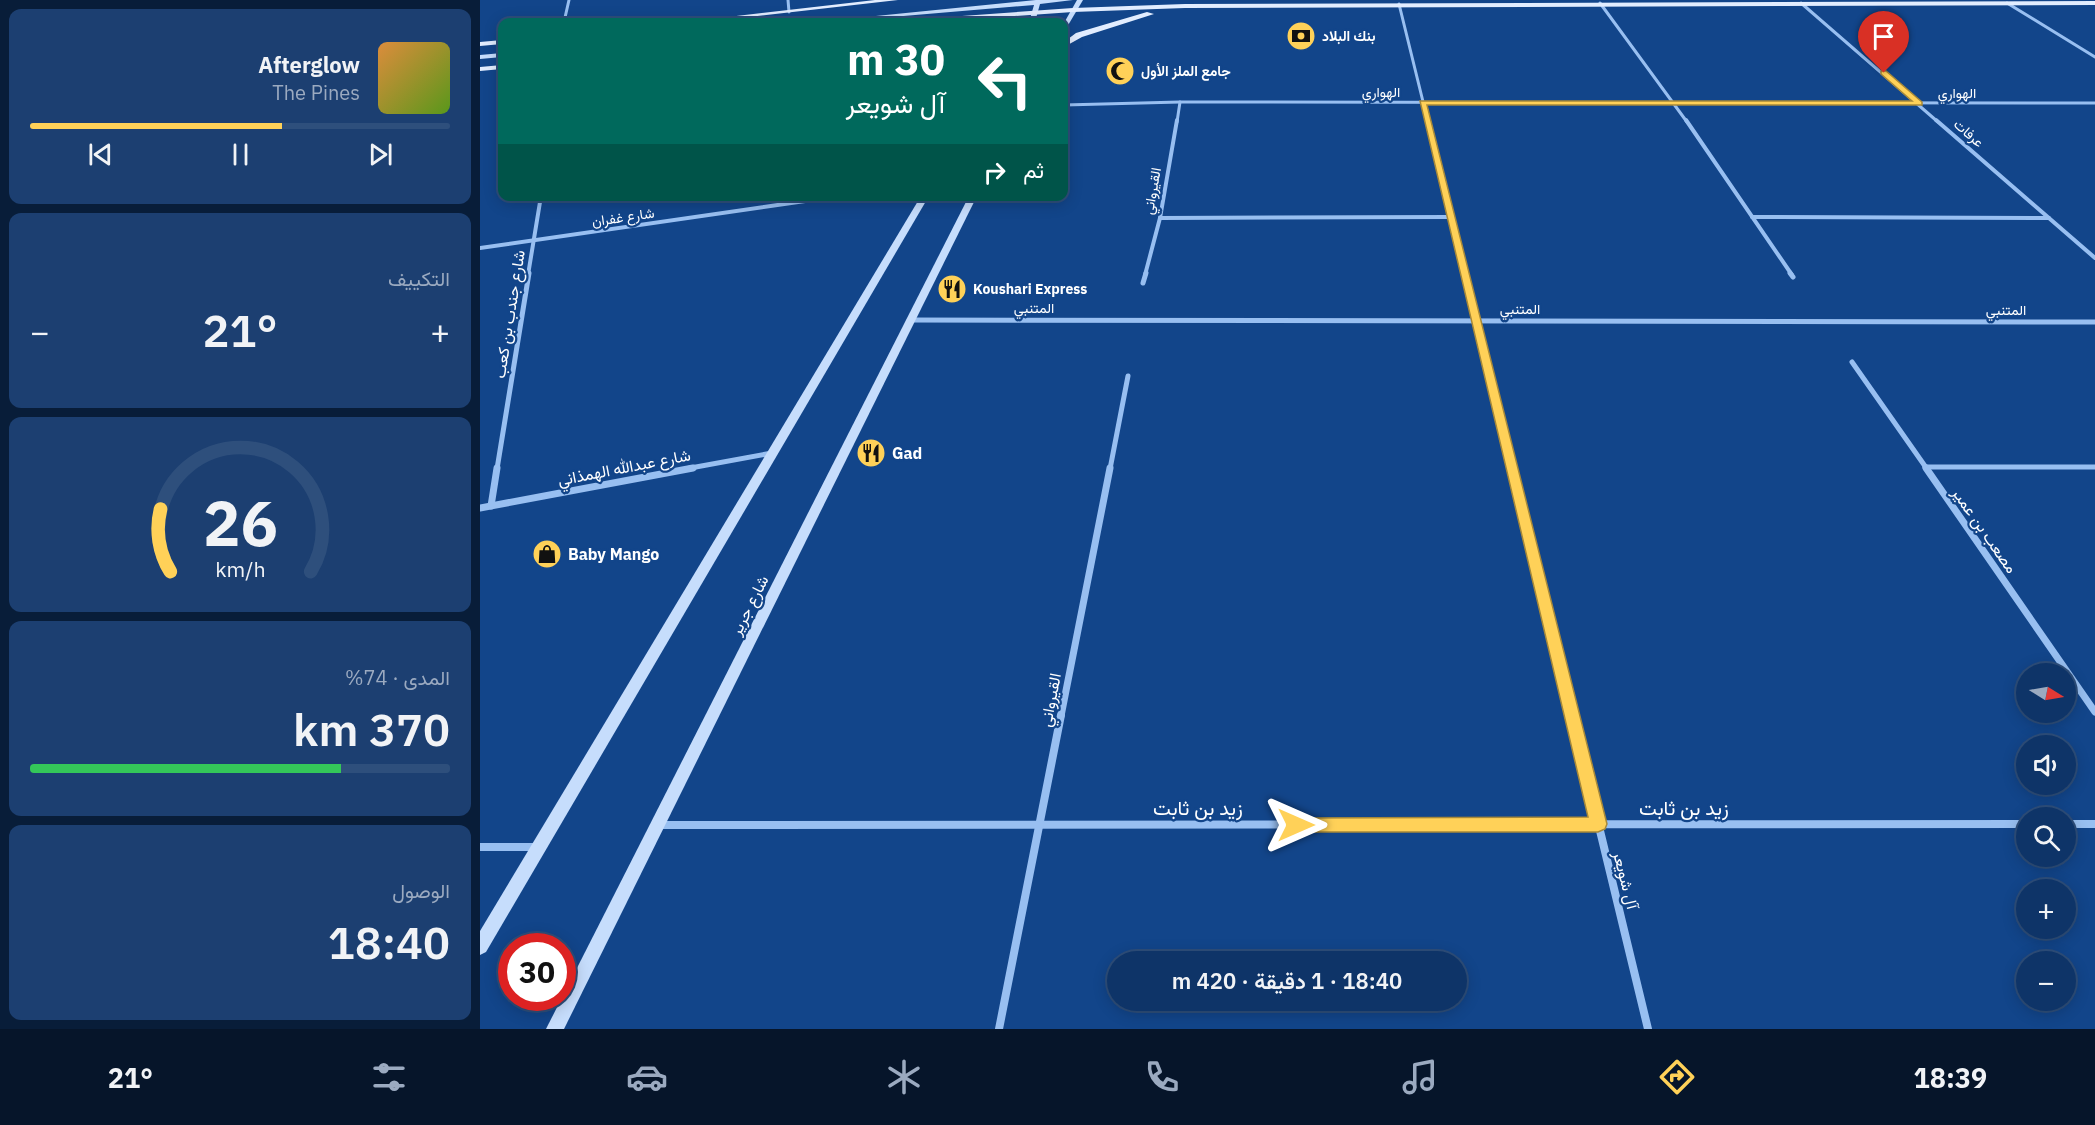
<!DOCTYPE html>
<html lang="ar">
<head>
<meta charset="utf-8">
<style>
	:root { --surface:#0e3468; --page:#1c3f71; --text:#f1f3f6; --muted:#9baac0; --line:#2e4f7c; --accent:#ffd158 }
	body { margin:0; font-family:"IBM Plex Sans",Vazirmatn,sans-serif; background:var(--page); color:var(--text); direction:rtl; height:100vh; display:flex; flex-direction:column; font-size:22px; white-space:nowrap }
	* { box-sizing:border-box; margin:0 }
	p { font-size:20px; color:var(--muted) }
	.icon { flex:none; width:33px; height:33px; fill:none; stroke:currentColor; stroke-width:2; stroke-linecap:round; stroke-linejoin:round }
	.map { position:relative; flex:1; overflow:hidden; direction:ltr }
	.details { display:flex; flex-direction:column; gap:9px; padding:9px; background:#081d39; width:480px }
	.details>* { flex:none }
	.guide { position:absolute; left:18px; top:18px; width:570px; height:183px; border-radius:12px; box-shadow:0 3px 15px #0003,0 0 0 2px var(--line); direction:rtl; background:#00695c; color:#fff; overflow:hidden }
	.needle { width:39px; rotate:101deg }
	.tools { position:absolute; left:1536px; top:663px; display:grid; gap:12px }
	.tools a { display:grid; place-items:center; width:60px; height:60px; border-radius:50%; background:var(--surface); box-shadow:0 3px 15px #0003,0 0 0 2px var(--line); font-size:30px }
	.speed { position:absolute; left:18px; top:933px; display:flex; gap:12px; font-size:30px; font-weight:700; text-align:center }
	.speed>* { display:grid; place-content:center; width:78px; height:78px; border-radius:50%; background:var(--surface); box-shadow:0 3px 15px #0003,0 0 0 2px var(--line); line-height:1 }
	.speed .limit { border:9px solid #d22; background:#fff; color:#111 }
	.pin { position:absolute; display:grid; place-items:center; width:51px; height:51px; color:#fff; margin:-62px -26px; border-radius:50% 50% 50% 0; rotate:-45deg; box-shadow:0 0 6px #0007 }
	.pin .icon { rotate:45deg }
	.me { position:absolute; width:66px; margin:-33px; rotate:90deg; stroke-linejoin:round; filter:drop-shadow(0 0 4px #0008) }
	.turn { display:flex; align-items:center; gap:21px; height:126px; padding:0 24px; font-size:27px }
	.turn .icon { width:78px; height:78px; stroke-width:2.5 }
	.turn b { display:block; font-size:42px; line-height:51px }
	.then { display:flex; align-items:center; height:57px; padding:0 24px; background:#0003; gap:12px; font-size:22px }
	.big { font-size:45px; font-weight:600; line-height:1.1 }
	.details .tile { flex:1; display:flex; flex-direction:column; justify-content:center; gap:9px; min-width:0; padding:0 21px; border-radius:12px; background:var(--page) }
	.details .dial { align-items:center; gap:0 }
	.dial svg { height:156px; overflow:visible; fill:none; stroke:var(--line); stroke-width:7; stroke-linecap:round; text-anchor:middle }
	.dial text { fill:var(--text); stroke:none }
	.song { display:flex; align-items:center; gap:18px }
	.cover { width:72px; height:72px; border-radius:9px; background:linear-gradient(135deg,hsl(30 70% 55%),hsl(90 70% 35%)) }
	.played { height:6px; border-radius:3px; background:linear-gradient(90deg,var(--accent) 60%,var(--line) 60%) }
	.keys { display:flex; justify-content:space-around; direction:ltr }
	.heat { display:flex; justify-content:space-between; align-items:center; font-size:33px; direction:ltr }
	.charge { height:9px; border-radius:4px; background:linear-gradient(90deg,#34c759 74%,var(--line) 0) }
	.trip { position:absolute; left:627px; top:951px; width:360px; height:60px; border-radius:30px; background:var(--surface); box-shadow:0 3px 15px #0003,0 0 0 2px var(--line); font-weight:600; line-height:60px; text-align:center; direction:rtl }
	.tab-bar { display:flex; height:96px; justify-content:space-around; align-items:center; background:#06152a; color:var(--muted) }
	.tab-bar .icon { width:42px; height:42px }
	.tab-bar .active { color:var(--accent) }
	.tab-bar b { font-size:27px; color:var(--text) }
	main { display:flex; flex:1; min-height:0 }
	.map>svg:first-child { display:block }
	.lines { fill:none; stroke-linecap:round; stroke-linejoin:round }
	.street-far4 { stroke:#98bff1; stroke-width:3 }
	.street-far3 { stroke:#98bff1; stroke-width:4 }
	.street-far2 { stroke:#98bff1; stroke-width:5 }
	.street-far1 { stroke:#98bff1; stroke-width:7 }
	.street { stroke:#98bff1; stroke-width:8 }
	.secondary { fill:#c6ddfc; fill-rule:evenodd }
	.primary { fill:#e2edff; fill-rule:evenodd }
	.route { fill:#ffd158; stroke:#a68839; stroke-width:1.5 }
	.labels { text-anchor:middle; stroke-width:4.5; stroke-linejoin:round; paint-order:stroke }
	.far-poi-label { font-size:14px; font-weight:bold; fill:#fff; stroke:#12458a; text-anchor:start }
	.far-street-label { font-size:14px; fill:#fff; stroke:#12458a }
	.street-label { font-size:16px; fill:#fff; stroke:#12458a }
	.poi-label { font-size:16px; font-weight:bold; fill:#fff; stroke:#12458a; text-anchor:start }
	.near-street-label { font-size:20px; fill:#fff; stroke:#12458a }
</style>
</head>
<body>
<main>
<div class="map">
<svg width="1615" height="1029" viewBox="0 0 1615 1029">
	<rect width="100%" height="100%" fill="#12458a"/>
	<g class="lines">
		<g class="street-far4">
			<path d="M 308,0 L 309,12"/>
			<path d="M 1120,3 L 1207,122"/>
			<path d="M 1321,3 L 1458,122"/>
			<path d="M 1527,3 L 1615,57"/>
			<path d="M 919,4 L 948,122"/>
			<path d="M 84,22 L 89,0"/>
			<path d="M 584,105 L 700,102 L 1615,103"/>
			<path d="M 697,122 L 700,102"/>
		</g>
		<g class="street-far3">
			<path d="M 947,120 L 985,275"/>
			<path d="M 1206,120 L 1312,275"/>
			<path d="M 1456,120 L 1615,258"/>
			<path d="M 1272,217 L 1569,218"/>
			<path d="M 680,218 L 970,217"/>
			<path d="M 0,248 L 360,196"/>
			<path d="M 48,275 L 61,196"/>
			<path d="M 665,275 L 680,218 L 697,120"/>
		</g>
		<g class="street-far2">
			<path d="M 984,273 L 1032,469"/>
			<path d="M 1310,273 L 1313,277"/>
			<path d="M 663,283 L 666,273"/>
			<path d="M 429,320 L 1615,322"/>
			<path d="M 1372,362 L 1447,469"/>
			<path d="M 1445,467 L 1615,467"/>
			<path d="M 17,469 L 49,273"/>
			<path d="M 205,469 L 292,453"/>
			<path d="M 630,469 L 648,376"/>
		</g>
		<g class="street-far1">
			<path d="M 1032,468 L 1092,716"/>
			<path d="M 1446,468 L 1615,712"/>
			<path d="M 11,506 L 17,468"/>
			<path d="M 0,508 L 213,468"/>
			<path d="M 581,716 L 630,468"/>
		</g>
		<g class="street">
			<path d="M 1092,715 L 1168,1029"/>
			<path d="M 1586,824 L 1615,824"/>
			<path d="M 178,825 L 1546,824"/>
			<path d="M 0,847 L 56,847"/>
			<path d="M 519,1029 L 581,715"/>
		</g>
		<g class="secondary">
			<path d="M 556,0 L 593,0 L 560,4 L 555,22 L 549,22 L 554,5 L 353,22 L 336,22 Z"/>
			<path d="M 597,0 L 603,0 L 587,27 L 584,29 L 584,23 Z"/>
			<path d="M 22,53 L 22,57 L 0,59 L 0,55 Z"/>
			<path d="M 441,196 L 449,196 L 6,952 L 0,955 L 0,931 Z"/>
			<path d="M 489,196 L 497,196 L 84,1029 L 66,1029 Z"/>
		</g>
		<g class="primary">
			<path d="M 395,0 L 418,0 L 225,22 L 205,22 Z"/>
			<path d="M 1615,1 L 1615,5 L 705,8 L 593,12 L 450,22 L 422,22 L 426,20 L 593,8 L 705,4 Z"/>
			<path d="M 667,12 L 674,14 L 602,37 L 584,47 L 584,42 L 596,33 Z"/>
			<path d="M 22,40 L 22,44 L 0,46 L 0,42 Z"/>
			<path d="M 22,65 L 22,69 L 0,71 L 0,67 Z"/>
		</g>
	</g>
	<path class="route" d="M 1401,71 L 1406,71 L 1442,102 L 1442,105 L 947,105 L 1127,824 L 1125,829 L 1118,832 L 816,832 L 809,830 L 807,825 L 809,820 L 816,818 L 1108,817 L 940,101 L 1432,101 L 1401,74 Z"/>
	<defs>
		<g id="bank-disc" transform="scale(1.5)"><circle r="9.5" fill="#ffd158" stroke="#12458a"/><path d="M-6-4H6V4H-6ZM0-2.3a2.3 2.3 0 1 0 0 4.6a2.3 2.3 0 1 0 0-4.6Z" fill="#111"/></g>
		<g id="mosque-disc" transform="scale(1.5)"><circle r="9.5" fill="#ffd158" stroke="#12458a"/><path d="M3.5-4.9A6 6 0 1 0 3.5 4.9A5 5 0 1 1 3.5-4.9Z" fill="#111"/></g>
		<g id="restaurant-disc" transform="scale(1.5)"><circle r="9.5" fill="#ffd158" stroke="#12458a"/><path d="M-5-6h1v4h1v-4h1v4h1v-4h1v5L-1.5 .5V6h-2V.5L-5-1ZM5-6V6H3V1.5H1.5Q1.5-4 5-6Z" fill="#111"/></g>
		<g id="shop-disc" transform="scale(1.5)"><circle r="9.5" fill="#ffd158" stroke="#12458a"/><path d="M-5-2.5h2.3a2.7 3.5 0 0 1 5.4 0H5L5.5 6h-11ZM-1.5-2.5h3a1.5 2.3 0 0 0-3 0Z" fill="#111"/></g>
	</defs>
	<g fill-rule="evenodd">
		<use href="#bank-disc" x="821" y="36"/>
		<use href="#mosque-disc" x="640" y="71"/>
		<use href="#restaurant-disc" x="472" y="289"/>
		<use href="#restaurant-disc" x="391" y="453"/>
		<use href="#shop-disc" x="67" y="554"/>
	</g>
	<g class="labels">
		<g class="far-poi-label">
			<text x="842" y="41">بنك البلاد</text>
			<text x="661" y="76">جامع الملز الأول</text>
			<text x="493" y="294">Koushari Express</text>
		</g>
		<g class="far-street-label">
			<text x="901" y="97">الهواري</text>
			<text x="1477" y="98">الهواري</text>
			<text transform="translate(1489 133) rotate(41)" y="5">عرفات</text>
			<text transform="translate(672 191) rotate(-80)" y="5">القيرواني</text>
			<text transform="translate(143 217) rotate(-8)" y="5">شارع غفران</text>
			<text x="554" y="313">المتنبي</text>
			<text x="1040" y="314">المتنبي</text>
			<text x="1526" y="315">المتنبي</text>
		</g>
		<g class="street-label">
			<text transform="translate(29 314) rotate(-81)" y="6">شارع جندب بن كعب</text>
			<text transform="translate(144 467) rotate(-11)" y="6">شارع عبدالله الهمذاني</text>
			<text transform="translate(1505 530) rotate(55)" y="6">مصعب بن عمير</text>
			<text transform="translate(269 605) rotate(-63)" y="6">شارع جرير</text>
			<text transform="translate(570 700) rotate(-79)" y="6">القيرواني</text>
			<text transform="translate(1146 880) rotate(76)" y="6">آل شويعر</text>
		</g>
		<g class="poi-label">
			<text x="412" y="459">Gad</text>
			<text x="88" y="560">Baby Mango</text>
		</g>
		<g class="near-street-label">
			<text x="718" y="815">زيد بن ثابت</text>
			<text x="1204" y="815">زيد بن ثابت</text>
		</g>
	</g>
</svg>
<div class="tools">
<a><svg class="needle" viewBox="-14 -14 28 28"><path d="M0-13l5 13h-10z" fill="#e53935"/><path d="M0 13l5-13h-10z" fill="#9baac0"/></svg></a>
<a><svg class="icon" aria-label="sound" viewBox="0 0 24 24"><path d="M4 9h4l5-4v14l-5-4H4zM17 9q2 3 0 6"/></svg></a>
<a><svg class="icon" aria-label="search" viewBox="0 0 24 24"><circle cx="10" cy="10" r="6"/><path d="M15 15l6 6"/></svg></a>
<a>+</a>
<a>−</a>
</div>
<div class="speed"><div class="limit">30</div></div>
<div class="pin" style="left:1404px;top:73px;background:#d93025"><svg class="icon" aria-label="arrive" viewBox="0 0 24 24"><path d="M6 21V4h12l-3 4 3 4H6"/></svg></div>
<svg class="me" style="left:816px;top:825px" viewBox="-20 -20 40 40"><path d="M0-17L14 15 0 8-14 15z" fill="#ffd158" stroke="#fff" stroke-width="4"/></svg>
<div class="trip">18:40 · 1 دقيقة · 420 m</div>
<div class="guide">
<div class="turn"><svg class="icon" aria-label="left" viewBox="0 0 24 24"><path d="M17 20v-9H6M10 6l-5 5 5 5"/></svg><div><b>30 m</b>آل شويعر</div></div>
<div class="then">ثم<svg class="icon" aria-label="right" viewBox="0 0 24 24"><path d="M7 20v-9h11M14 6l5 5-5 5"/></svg></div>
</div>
</div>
<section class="details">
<div class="tile">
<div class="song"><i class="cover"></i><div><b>Afterglow</b><p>The Pines</p></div></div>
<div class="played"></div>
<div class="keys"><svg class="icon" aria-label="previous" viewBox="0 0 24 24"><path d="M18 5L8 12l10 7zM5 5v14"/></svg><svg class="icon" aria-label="pause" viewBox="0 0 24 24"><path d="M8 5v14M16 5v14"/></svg><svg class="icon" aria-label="next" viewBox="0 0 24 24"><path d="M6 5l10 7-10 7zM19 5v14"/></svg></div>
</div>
<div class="tile"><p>التكييف</p>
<div class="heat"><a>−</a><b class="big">21°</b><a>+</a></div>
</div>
<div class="tile dial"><svg viewBox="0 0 100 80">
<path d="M14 69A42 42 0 1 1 86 69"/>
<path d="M14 69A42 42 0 0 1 9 37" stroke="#ffd158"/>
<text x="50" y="56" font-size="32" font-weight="700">26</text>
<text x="50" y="72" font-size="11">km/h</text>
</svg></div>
<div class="tile"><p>المدى · 74%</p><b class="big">370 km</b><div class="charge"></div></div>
<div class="tile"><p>الوصول</p><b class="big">18:40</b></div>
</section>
</main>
<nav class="tab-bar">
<b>18:39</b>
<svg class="icon active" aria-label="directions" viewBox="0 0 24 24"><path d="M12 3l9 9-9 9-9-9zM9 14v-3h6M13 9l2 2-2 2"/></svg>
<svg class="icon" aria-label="music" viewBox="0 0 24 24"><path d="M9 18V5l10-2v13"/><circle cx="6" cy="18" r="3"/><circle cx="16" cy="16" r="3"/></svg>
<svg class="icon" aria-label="phone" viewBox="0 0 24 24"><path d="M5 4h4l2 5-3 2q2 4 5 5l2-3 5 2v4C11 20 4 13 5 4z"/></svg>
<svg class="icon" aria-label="climate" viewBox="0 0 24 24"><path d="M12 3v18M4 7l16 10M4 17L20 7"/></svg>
<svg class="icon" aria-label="car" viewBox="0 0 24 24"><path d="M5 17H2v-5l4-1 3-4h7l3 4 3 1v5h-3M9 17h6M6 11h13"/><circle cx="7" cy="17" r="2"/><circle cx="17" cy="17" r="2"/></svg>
<svg class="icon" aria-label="filters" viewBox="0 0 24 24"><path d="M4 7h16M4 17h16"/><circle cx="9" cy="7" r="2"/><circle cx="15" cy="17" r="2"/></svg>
<b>21°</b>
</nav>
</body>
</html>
